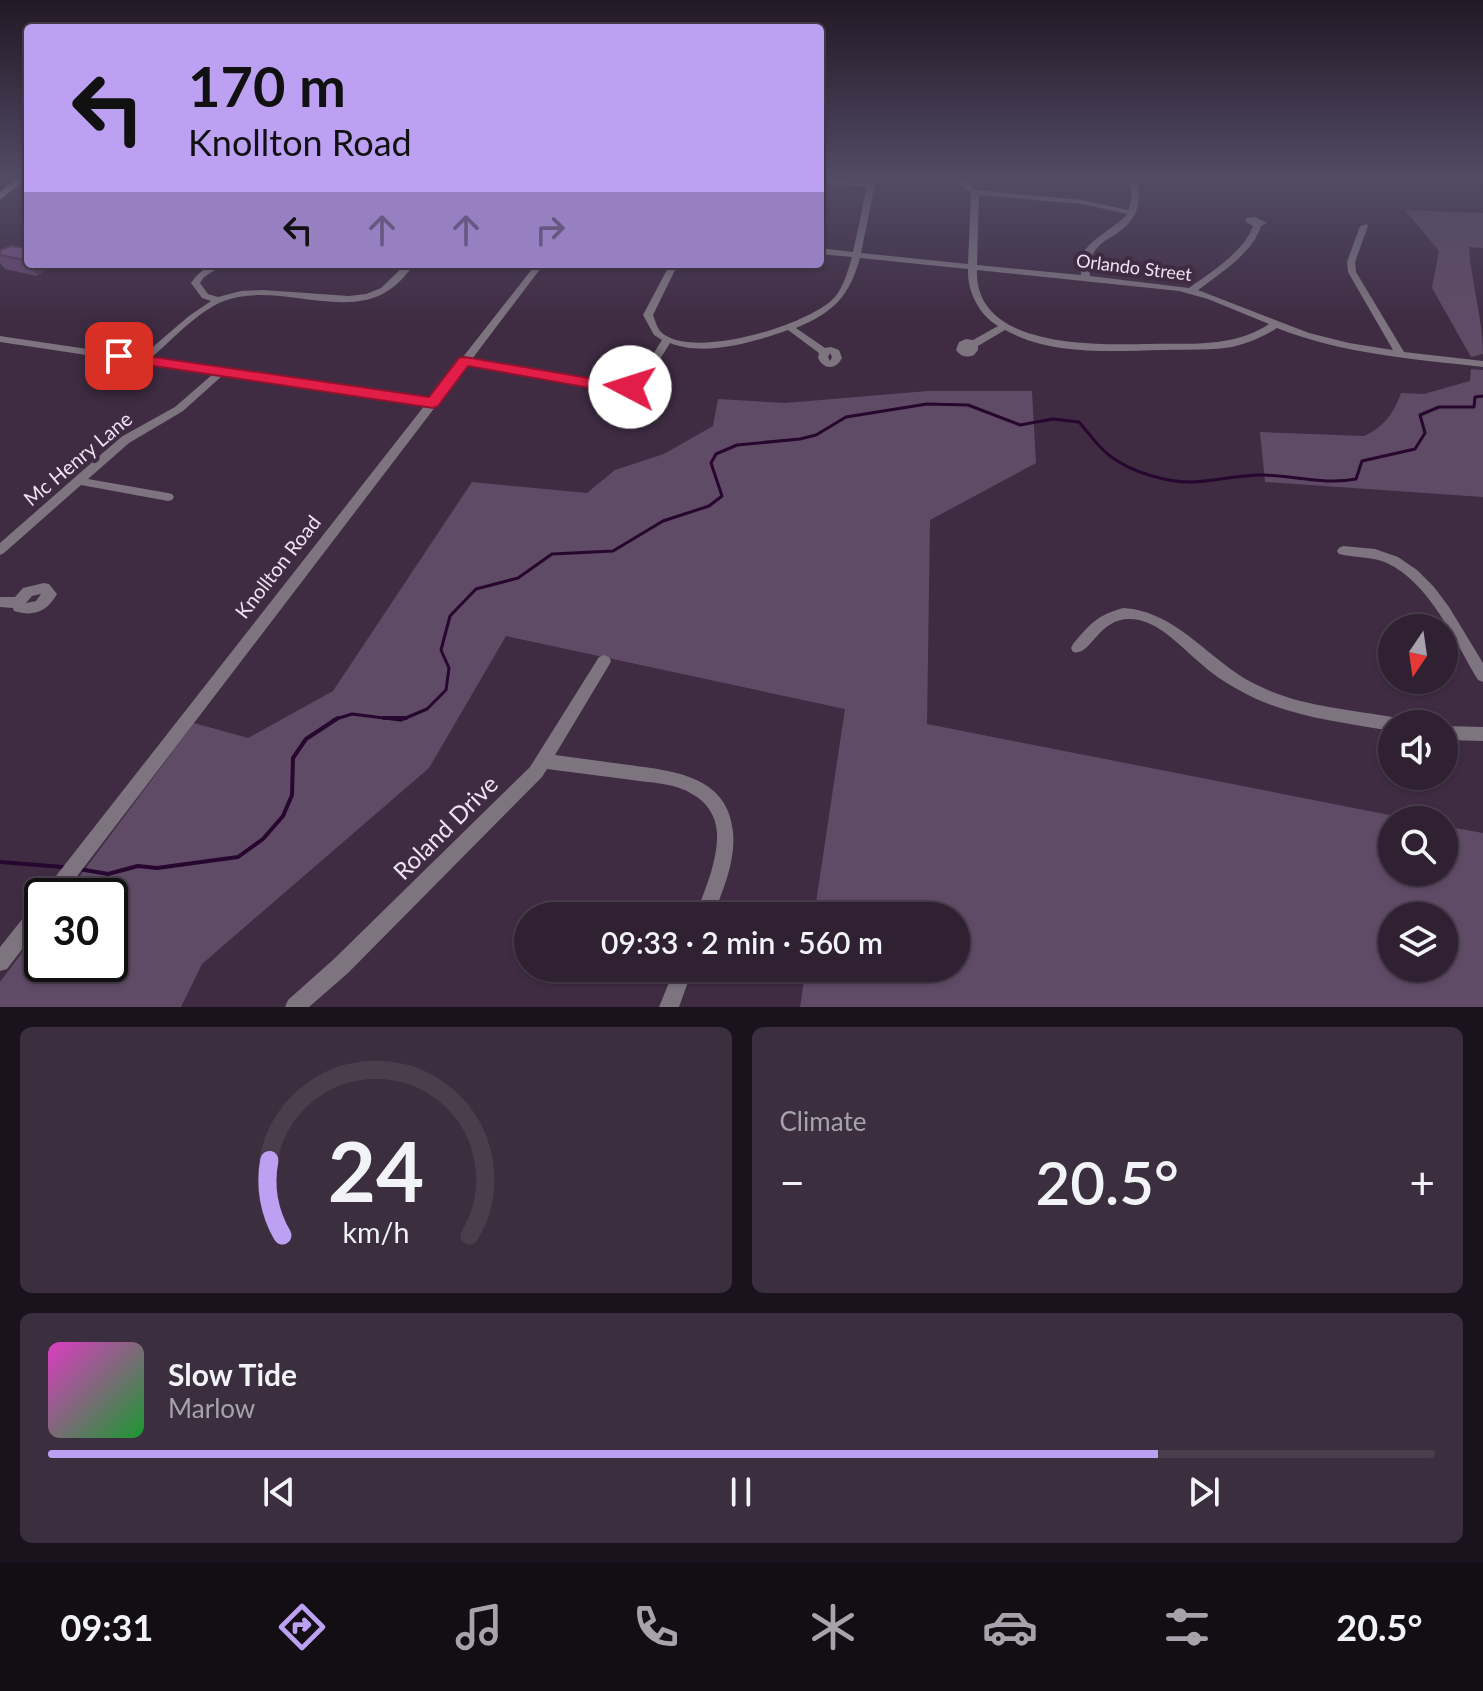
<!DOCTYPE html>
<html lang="en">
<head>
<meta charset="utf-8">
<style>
	:root { --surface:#2f2132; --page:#3b2e3e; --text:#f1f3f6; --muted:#a7a3ac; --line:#4a3e4d; --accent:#bca0f2 }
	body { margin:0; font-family:Lato,sans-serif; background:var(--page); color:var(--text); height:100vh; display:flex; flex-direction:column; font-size:30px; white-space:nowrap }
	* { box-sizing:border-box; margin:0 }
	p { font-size:26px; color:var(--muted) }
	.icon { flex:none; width:44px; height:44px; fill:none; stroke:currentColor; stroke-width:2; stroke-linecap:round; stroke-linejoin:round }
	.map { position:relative; height:1007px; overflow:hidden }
	.drawer { display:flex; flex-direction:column; gap:20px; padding:20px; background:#1a121c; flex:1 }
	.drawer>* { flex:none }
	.guide { position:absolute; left:24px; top:24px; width:800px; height:244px; border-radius:8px; box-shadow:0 2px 6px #0004,0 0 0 2px var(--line); background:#bca0f2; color:#111; overflow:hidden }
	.needle { width:52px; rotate:193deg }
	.tools { position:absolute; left:1378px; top:614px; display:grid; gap:16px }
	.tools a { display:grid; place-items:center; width:80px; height:80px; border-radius:50%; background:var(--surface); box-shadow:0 2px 6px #0004,0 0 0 2px var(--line); font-size:40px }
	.speed { position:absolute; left:24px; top:878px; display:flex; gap:16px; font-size:40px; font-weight:700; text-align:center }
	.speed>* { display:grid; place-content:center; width:104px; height:104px; border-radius:50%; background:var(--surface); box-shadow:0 2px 6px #0004,0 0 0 2px var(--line); line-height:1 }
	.speed .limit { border:4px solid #111; border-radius:12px; background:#fff; color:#111 }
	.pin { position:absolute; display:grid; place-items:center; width:68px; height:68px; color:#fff; margin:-34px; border-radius:16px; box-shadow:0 4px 12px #0006 }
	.me { position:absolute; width:88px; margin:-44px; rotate:275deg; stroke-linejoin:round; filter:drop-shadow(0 0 6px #0008) }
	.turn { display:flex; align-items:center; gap:28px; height:168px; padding:0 32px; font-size:36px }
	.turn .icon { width:104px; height:104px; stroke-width:2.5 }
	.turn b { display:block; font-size:56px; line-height:68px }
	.lanes { display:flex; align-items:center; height:76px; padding:0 32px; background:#0003; justify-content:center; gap:40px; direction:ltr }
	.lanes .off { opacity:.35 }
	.big { font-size:60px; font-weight:600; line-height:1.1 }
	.drawer .tile { flex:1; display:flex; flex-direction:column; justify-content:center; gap:12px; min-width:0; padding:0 28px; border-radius:12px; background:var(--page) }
	.drawer .dial { align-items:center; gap:0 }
	.dial svg { height:208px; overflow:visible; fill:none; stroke:var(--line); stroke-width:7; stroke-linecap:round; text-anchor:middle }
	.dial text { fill:var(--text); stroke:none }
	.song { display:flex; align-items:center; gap:24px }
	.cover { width:96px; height:96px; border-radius:12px; background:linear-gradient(135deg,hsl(310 70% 55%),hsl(130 70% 35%)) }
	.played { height:8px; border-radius:4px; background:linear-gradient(90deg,var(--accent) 80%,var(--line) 80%) }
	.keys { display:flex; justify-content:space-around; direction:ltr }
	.heat { display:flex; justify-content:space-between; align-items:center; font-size:44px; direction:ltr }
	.drawer .tiles { flex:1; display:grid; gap:20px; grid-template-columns:1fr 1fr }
	.tile:last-child { grid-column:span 2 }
	.trip { position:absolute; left:514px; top:902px; width:456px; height:80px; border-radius:40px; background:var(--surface); box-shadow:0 2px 6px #0004,0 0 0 2px var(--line); font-weight:600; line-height:80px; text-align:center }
	.menu { display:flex; height:128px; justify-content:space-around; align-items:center; background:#130d14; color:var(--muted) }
	.menu .icon { width:56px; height:56px }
	.menu .on { color:var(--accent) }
	.menu b { font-size:36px; color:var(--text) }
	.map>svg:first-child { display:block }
	.green { fill:#604b66; fill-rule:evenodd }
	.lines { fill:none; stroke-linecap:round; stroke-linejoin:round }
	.stream-far1 { stroke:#27062f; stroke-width:3 }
	.stream { stroke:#27062f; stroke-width:4 }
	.minor { fill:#7d747f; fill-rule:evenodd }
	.major { fill:#c5b2ca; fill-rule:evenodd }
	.wall { fill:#674870 }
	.shaded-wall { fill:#543b5b }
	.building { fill:#785482; stroke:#543b5b; stroke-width:2 }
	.route { fill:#e11d48; stroke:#92132f; stroke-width:2 }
	.labels { text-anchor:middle; stroke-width:8; stroke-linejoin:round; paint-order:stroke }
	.far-street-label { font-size:18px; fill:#ede2f1; stroke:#3f2c43 }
	.street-label { font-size:20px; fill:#ede2f1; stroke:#3f2c43 }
	.near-street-label { font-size:24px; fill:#ede2f1; stroke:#3f2c43 }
</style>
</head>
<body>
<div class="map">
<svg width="1483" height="1007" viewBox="0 0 1483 1007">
	<rect width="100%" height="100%" fill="#3f2c43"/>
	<g class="green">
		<path d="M 1405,210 L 1483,213 L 1483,248 L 1469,247 C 1471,283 1483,318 1483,354 L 1471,357 L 1432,288 L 1439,251 Z"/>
		<path d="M 1471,369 L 1483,370 L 1483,497 L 1265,482 L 1260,432 L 1364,436 C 1384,427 1394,413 1401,393 L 1424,394 L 1470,381 Z"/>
		<path d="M 928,391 L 1032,391 L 1036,463 L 930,520 L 927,724 L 1415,820 L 1392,820 L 1392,872 L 1444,872 L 1444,826 L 1483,833 L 1483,1007 L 800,1007 L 806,968 L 956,968 L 956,916 L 814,916 L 845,709 L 506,636 L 429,768 L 202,964 L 181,1007 L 0,1007 L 0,982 L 42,926 L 42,964 L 110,964 L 110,896 L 65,896 L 194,723 L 248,738 L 333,691 L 472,482 L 587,493 L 615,470 L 664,454 L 713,426 L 718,399 L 785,403 ZM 1392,916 L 1444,916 L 1444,968 L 1392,968 Z"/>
	</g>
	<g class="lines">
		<g class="stream-far1">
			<path d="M 333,720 L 352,714 L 400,720"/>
			<path d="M 401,720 L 427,709 L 446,690 L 449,668 L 441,650 L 450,616 L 476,589 L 518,578 L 552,554 L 613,551 L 663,521 L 709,506 L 722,496 L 711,463 L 716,454 L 737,445 L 800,439 L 816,435 L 846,417 L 927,404 L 968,405 L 1020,425 L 1053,419 L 1079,422 C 1089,433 1100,450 1113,458 C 1132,472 1166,482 1190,482 C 1214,482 1239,474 1264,475 C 1295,476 1326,485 1356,479 L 1362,461 L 1415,449 L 1425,433 L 1420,415 L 1439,407 L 1474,407 L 1475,397 L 1483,396"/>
		</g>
		<g class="stream">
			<path d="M 384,718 L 406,718"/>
			<path d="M 0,862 L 63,867"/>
			<path d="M 79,869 L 108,874 L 138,866 L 157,868 L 238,857 L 263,839 L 283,816 L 292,795 L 293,758 L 306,739 L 338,718"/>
		</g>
		<g class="minor">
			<path d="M 881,177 L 892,177 L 875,184 L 861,253 L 968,264 L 971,193 L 951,177 L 959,177 L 977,190 L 1082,200 L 1128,210 L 1132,198 L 1129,177 L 1137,177 C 1138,189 1141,203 1135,214 C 1120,243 1087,235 1090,276 L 1189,288 C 1211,272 1244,252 1253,226 L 1246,222 L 1246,218 L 1255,217 L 1267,223 L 1261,226 C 1253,253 1219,274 1198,290 L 1309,333 L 1349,343 L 1393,350 L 1348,272 L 1347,262 L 1360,226 L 1367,224 L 1368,226 L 1355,262 L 1356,272 L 1404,352 L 1483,361 L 1483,367 C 1414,359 1342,354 1277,328 C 1263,337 1249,343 1232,347 C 1209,351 1186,349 1163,350 C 1112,351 1052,356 1005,330 L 978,346 L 978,350 L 974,355 C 967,358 961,357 956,350 L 959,342 L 966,339 L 973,340 L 998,326 C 979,315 967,291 968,269 L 860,258 C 849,297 834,312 796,328 L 825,348 L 831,347 L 839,350 L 842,358 C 836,370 824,370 818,358 L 819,353 L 788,330 C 755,342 704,357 670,343 L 646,382 L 626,391 L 468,364 L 62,896 L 42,896 L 45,890 L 425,405 L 223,375 L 183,411 L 129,443 L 88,479 L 168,493 L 172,494 L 174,497 L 172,500 L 168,501 L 81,485 L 4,553 L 0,555 L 0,543 L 121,437 L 175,407 L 213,374 L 0,342 L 0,336 L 141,357 L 189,316 L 211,301 L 202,298 L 191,283 C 199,271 209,264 224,264 L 204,277 L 200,283 L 208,294 L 218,297 L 241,291 L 263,290 L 349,296 L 366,294 L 381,288 L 406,264 L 415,264 C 407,273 399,284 389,290 C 344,321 275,281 224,301 C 198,311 172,340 151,358 L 430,399 L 536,264 L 544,264 L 472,359 L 625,385 L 638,378 L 662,340 L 654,335 L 643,315 L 670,264 L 678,264 L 653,315 C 655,320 657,328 661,332 C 691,361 810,325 835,297 C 844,286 848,270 852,257 L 820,254 L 820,248 L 853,252 L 867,187 L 820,183 L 820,179 L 865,183 ZM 979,195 L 1082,204 L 1127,214 C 1114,230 1084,240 1080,262 C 1080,266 1081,271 1081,275 L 977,265 ZM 977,270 L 1179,291 L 1208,299 L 1269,324 C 1233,348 1191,343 1149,344 C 1096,345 974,349 977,270 ZM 830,353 L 832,357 L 830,361 L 828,357 Z"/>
			<path d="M 1343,546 L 1375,549 L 1398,557 L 1417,570 L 1434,587 L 1449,607 L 1483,663 L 1483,682 L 1478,680 C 1455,642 1430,583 1387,563 C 1371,556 1355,558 1339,554 L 1337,551 L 1339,548 Z"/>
			<path d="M 44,583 L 49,584 L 57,594 C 47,612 33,617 14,611 L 13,608 L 0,607 L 0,597 L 15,597 L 23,588 ZM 41,594 L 36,601 L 26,603 L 32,596 Z"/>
			<path d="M 1123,608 C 1177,611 1209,661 1255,684 C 1297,706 1346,709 1392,717 L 1397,719 L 1400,724 L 1392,724 L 1392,731 C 1340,722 1286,717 1239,690 C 1224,682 1211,673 1199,662 C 1181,647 1162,625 1139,620 C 1098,612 1093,657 1073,652 L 1071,648 L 1073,644 C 1091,623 1096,616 1123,608 Z"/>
			<path d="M 604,655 L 609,657 L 611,661 L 609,665 L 555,755 C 580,758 605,762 629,765 C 674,771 728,776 733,832 C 736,860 723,890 713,916 L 695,916 C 705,890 718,861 717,833 C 716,816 707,802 692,794 C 675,783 652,783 632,780 C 604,776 575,773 547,769 L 542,777 L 348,973 L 309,1007 L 285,1007 L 288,1000 L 334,959 L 530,767 L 599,657 Z"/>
			<path d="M 1444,726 L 1483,727 L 1483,741 L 1444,740 Z"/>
			<path d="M 42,899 L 42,923 L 7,969 L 0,971 L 0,947 L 36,902 Z"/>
			<path d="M 675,968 L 693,968 L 679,1007 L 659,1007 Z"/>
		</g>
		<path class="major" d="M 17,177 L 28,177 L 0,200 L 0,192 Z"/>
	</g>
	<path class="wall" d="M 28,248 L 28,264 L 49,264 L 50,266 L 37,276 L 5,269 L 0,263 L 0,250 Z"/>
	<path class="shaded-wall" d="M 28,264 L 49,264 L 50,266 L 37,276 Z"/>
	<path class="building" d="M 11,246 L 28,248 L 28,258 L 25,260 L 0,255 L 0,250 Z"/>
	<linearGradient id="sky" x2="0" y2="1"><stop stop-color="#231825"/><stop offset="0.56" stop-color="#524b66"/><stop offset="1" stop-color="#524b66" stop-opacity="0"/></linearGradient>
	<rect width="1483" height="318" fill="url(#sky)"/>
	<path class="route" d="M 119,352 L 429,397 L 459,358 L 465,357 L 618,383 L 630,382 L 638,387 L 636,390 L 618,393 L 468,366 L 438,406 L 433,408 L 114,360 L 114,353 Z"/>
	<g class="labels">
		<g class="far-street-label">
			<text transform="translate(1134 268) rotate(7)" y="6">Orlando Street</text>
		</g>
		<g class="street-label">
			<text transform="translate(78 459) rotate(-40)" y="7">Mc Henry Lane</text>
			<text transform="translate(278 567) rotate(-52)" y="7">Knollton Road</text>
		</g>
		<g class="near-street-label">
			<text transform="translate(446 828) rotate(-45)" y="8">Roland Drive</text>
		</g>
	</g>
</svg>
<div class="tools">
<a><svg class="needle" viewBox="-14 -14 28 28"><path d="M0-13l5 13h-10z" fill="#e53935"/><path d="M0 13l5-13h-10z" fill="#a7a3ac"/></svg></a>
<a><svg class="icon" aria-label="sound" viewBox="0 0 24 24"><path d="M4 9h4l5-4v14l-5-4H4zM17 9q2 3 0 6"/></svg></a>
<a><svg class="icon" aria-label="search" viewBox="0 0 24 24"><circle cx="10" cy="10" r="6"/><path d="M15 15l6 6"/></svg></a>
<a><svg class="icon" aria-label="layers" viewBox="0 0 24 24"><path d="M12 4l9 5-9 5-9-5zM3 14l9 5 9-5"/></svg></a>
</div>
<div class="speed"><div class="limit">30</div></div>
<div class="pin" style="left:119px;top:356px;background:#d93025"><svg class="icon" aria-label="arrive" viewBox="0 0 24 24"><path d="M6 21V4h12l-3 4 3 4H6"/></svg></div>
<svg class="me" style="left:630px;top:387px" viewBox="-20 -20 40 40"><circle r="19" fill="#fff"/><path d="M0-13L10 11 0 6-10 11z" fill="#e11d48"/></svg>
<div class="trip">09:33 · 2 min · 560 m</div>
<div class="guide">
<div class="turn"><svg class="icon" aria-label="left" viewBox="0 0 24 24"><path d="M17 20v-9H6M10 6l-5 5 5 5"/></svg><div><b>170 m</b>Knollton Road</div></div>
<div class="lanes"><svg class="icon" aria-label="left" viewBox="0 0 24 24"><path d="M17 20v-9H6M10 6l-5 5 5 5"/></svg><svg class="icon off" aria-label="ahead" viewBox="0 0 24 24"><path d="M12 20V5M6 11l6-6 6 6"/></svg><svg class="icon off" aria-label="ahead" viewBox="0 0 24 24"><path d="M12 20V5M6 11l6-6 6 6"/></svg><svg class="icon off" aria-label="right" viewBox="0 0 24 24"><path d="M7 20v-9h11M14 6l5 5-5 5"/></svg></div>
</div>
</div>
<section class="drawer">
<div class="tiles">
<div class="tile dial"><svg viewBox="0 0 100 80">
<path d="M14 69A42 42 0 1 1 86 69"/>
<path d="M14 69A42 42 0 0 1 9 40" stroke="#bca0f2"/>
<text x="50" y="56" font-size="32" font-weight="700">24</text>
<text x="50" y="72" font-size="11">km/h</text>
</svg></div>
<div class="tile"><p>Climate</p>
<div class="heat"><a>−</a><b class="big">20.5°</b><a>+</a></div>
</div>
<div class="tile">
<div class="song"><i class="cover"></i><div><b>Slow Tide</b><p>Marlow</p></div></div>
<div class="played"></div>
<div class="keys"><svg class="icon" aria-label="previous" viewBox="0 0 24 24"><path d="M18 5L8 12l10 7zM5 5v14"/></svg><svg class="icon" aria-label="pause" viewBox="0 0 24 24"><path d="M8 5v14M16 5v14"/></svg><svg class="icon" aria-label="next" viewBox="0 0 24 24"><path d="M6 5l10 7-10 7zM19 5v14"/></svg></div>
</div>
</div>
</section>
<nav class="menu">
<b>09:31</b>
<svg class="icon on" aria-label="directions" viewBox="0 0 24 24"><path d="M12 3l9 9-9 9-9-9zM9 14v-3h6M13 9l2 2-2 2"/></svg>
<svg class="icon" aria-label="music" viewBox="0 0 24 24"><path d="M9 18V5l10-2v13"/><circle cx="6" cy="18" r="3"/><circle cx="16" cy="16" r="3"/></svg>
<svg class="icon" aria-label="phone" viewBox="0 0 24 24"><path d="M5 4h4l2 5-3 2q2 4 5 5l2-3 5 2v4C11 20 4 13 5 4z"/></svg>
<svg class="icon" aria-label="climate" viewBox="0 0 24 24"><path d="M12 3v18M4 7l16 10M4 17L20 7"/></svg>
<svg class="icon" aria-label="car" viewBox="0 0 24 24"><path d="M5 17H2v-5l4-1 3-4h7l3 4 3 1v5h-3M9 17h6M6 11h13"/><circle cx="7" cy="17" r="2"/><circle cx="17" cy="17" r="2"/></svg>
<svg class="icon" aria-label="filters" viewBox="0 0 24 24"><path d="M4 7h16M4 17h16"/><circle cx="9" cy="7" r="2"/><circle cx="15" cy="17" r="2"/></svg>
<b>20.5°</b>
</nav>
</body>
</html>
